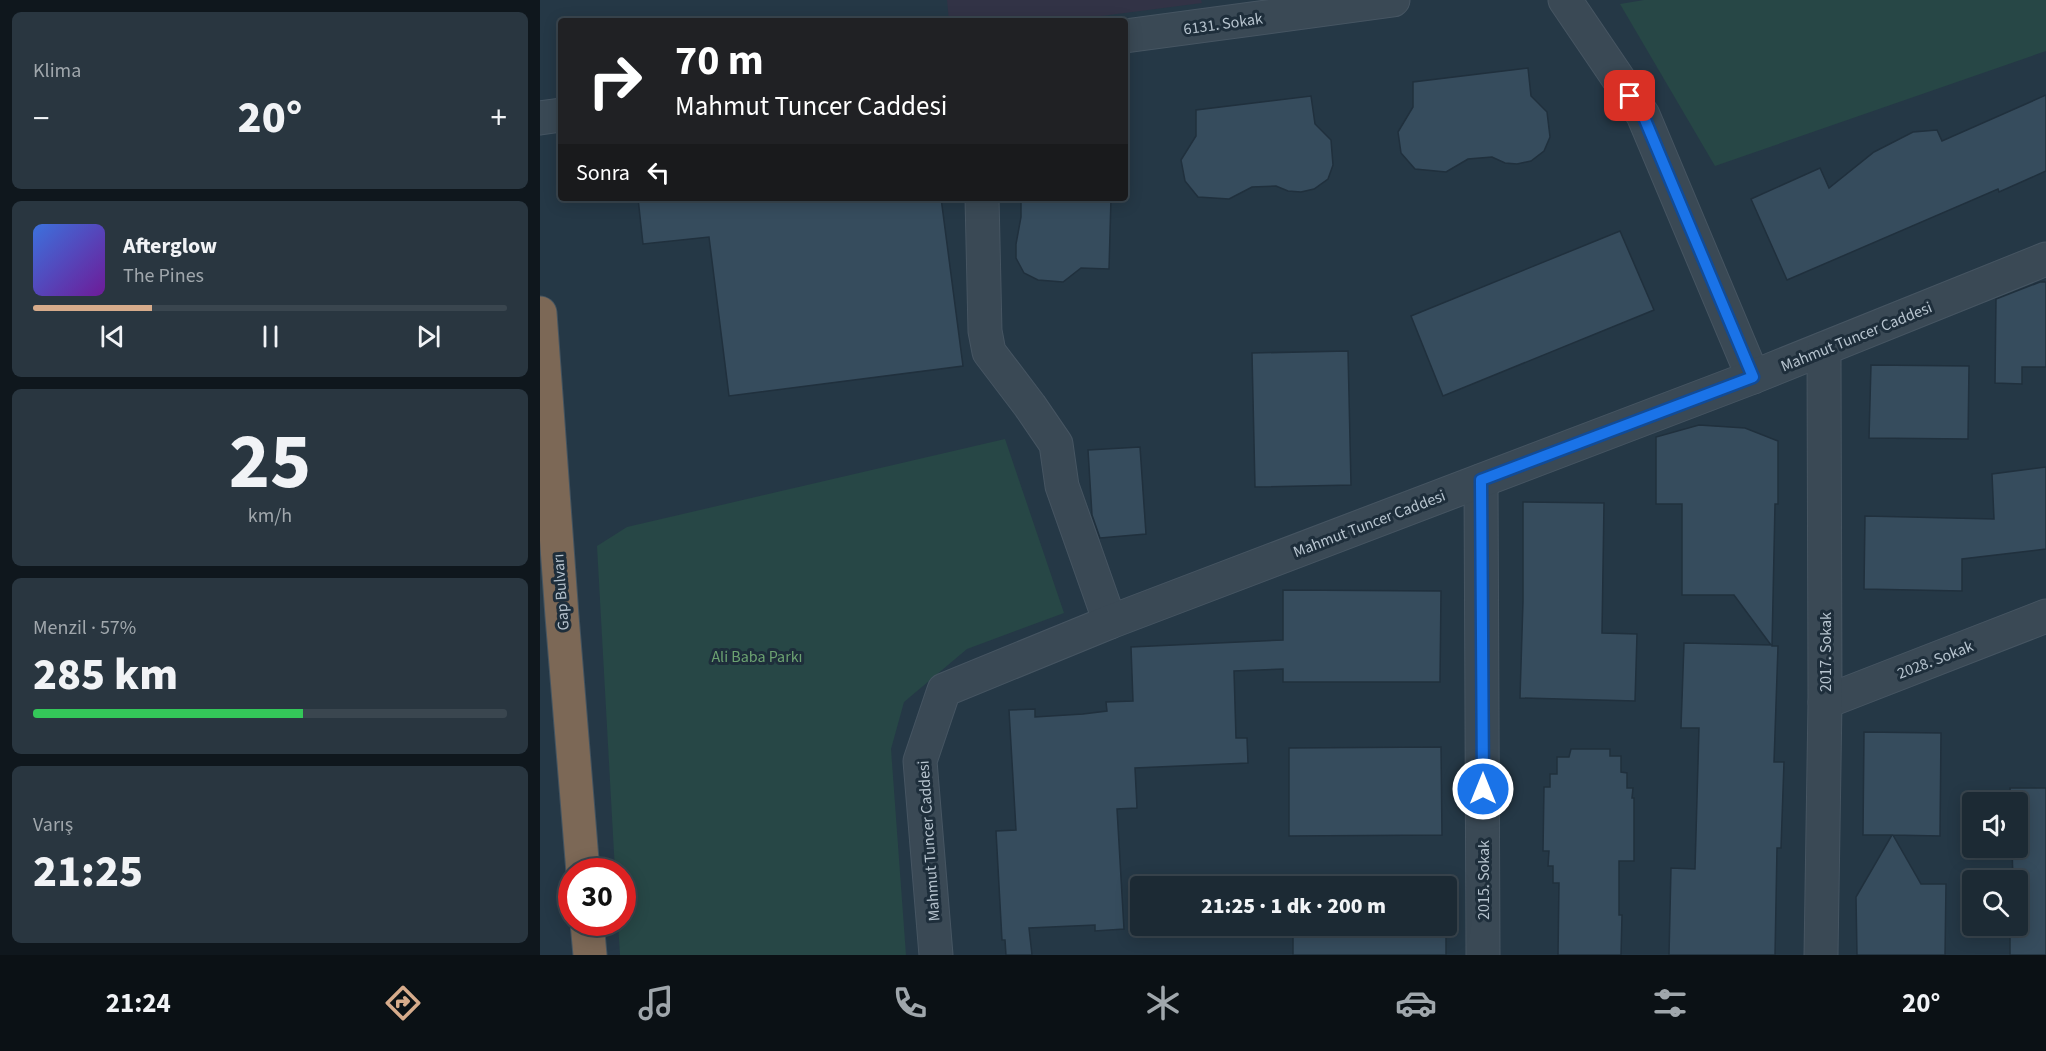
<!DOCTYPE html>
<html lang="tr">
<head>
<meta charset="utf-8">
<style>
	:root { --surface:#1c2a34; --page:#293640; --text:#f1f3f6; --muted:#a0a7ac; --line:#3a464f; --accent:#d6ab8b }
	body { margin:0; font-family:"Source Sans 3",sans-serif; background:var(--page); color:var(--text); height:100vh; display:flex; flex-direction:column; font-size:22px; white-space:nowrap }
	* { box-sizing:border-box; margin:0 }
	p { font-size:20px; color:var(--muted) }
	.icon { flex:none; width:33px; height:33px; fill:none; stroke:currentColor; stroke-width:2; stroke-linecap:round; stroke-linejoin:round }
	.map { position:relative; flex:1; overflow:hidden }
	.panel { display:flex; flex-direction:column; gap:12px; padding:12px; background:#0f171d; width:540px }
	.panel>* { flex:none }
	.banner { position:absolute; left:18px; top:18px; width:570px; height:183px; border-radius:6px; box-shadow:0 3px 15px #0003,0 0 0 2px var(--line); background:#202124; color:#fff; overflow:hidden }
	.tools { position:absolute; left:1422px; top:792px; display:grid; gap:12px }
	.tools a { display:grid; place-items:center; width:66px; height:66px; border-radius:6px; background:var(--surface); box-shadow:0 3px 15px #0003,0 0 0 2px var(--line); font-size:30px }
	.speed { position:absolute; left:18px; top:858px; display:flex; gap:12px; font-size:30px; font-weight:700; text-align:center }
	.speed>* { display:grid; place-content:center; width:78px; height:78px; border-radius:50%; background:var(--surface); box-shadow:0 3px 15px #0003,0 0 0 2px var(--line); line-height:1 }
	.speed .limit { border:9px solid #d22; background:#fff; color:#111 }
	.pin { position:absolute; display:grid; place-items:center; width:51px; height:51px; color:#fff; margin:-26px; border-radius:12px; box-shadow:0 3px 9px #0006 }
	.me { position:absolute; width:66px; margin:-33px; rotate:0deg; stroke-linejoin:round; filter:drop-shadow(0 0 4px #0008) }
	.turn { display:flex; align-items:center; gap:21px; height:126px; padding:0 18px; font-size:27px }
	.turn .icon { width:78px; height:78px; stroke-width:2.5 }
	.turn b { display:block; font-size:42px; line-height:51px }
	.then { display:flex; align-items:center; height:57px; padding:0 18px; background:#0003; gap:12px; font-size:22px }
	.big { font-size:45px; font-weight:800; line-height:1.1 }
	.panel .card { flex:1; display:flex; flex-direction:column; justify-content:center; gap:9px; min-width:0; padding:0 21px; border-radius:9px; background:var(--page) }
	.panel .dial { align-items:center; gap:0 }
	.dial b { font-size:78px; line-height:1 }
	.song { display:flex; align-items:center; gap:18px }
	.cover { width:72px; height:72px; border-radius:9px; background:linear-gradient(135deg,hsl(220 70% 55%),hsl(280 70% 35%)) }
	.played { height:6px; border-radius:3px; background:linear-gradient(90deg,var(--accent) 25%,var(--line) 25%) }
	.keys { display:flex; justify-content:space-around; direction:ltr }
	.heat { display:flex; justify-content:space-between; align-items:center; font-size:33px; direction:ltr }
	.charge { height:9px; border-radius:4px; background:linear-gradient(90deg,#34c759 57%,var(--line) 0) }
	.trip { position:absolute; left:590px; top:876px; width:327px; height:60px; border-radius:6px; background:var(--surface); box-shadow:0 3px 15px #0003,0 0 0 2px var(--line); font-weight:800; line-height:60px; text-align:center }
	.tab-bar { display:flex; height:96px; justify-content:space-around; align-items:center; background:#0b1115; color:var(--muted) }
	.tab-bar .icon { width:42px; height:42px }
	.tab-bar .active { color:var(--accent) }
	.tab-bar b { font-size:27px; color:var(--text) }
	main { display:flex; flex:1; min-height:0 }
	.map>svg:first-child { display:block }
	.medical { fill:#323346 }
	.green { fill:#274746 }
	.building { fill:#364c5d; stroke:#20303d; stroke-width:1.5 }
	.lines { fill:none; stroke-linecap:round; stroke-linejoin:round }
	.street-casing { stroke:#465562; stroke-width:35 }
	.highway-casing { stroke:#445460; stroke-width:35 }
	.street { stroke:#3a4955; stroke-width:33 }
	.highway { stroke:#7c6856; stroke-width:33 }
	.route-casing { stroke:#114b97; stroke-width:15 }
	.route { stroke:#1a73e8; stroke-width:10 }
	.labels { text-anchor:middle; stroke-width:6; stroke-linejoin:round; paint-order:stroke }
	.street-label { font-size:16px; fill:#b7c4cf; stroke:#1e2e3b }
	.park-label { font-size:16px; fill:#6ca271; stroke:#1e2e3b }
</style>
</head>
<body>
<main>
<section class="panel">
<div class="card"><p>Klima</p>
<div class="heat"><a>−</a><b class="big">20°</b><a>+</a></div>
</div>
<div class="card">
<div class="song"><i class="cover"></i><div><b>Afterglow</b><p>The Pines</p></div></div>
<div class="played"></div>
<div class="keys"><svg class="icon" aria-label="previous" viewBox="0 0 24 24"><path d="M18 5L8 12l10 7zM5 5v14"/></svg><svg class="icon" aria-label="pause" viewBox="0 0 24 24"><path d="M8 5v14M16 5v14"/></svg><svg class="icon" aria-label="next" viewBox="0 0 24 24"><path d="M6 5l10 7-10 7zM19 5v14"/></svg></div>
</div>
<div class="card dial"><b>25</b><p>km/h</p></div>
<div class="card"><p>Menzil · 57%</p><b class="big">285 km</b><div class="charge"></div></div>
<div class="card"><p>Varış</p><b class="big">21:25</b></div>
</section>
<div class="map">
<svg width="1506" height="955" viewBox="0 0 1506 955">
	<rect width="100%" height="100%" fill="#253846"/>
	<path class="medical" d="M 407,0 L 661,0 L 662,3 L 523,21 L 409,21 Z"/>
	<g class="green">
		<path d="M 1104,0 L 1506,0 L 1506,51 L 1175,166 L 1080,4 Z"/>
		<path d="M 465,439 L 524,613 L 427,649 L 364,702 L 351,749 L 366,955 L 80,955 L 78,923 L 82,922 L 82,872 L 75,871 L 57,546 L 87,527 Z"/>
	</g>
	<g class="building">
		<path d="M 988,68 L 991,96 L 1007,112 L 1010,137 L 1004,151 L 991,161 L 977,164 L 965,163 L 952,157 L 928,159 L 906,172 L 875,169 L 861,153 L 858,132 L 873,107 L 873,82 Z"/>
		<path d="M 1506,95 L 1506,171 L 1459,192 L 1458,189 L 1247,280 L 1211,199 L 1280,168 L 1289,188 L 1334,152 L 1373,132 L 1397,130 L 1402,141 Z"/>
		<path d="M 771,96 L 775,124 L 791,140 L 793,165 L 788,179 L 774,189 L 761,192 L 748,191 L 736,186 L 712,187 L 689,199 L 658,197 L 645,181 L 641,160 L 656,136 L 656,110 Z"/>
		<path d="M 98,198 L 401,198 L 423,366 L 189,396 L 169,237 L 103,244 Z"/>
		<path d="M 481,198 L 571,198 L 569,269 L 541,268 L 523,282 L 498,280 L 484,273 L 476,258 L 476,244 L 481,217 Z"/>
		<path d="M 1080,231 L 1114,310 L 903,396 L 871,316 Z"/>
		<path d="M 1500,282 L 1506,282 L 1506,367 L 1482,367 L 1482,384 L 1455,383 L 1456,299 Z"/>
		<path d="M 808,351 L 811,485 L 715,487 L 712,353 Z"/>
		<path d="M 1331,365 L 1429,366 L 1428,439 L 1329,438 Z"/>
		<path d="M 1159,425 L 1205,428 L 1238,441 L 1238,504 L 1235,504 L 1232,646 L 1238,646 L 1234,762 L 1244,762 L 1241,848 L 1237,848 L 1235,955 L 1129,955 L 1131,868 L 1155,869 L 1159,728 L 1141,728 L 1144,643 L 1231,645 L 1194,595 L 1142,595 L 1142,504 L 1116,504 L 1116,437 Z"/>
		<path d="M 600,447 L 606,534 L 560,538 L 552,515 L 548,450 Z"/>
		<path d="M 1506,467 L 1506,549 L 1422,559 L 1422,591 L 1324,589 L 1325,516 L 1454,519 L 1452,474 Z"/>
		<path d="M 983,502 L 1064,503 L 1062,633 L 1097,634 L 1095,701 L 980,698 L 983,601 Z"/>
		<path d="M 743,590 L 901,591 L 900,682 L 743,682 L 743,669 L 694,671 L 696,738 L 707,738 L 708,763 L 595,768 L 597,808 L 577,809 L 584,929 L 555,931 L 555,925 L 489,928 L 492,955 L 466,955 L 465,940 L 462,940 L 456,831 L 476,830 L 469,710 L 495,709 L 495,717 L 543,714 L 567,711 L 566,702 L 593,701 L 591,647 L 743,640 Z"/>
		<path d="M 1324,732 L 1401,733 L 1400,836 L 1353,835 L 1381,884 L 1406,884 L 1405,955 L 1317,955 L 1316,897 L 1352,835 L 1323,835 Z"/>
		<path d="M 901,747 L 902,835 L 749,836 L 749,748 Z"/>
		<path d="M 1031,749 L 1070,749 L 1070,756 L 1081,756 L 1081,772 L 1087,773 L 1087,788 L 1093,788 L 1092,798 L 1094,798 L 1094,861 L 1079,861 L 1079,915 L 1082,915 L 1081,955 L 1018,955 L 1019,883 L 1013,883 L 1013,866 L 1008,866 L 1009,851 L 1003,851 L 1004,787 L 1010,787 L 1010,774 L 1017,774 L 1017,757 L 1029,757 Z"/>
		<path d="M 1470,788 L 1506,788 L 1506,955 L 1470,955 L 1470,926 L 1478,926 L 1478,880 L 1473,880 L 1472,848 L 1478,848 L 1478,802 L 1471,802 Z"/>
		<rect x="753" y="926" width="153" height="29"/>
	</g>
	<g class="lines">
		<g class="street-casing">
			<g id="street">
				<path d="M 1025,0 L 1103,115 L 1213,377"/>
				<path d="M 585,36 L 853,0"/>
				<path d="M 0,118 L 21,115"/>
				<path d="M 442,198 L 445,331 L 449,352 L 490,406 L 516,444 L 522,486 L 570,622"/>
				<path d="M 941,481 L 943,955"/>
				<path d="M 1285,702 L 1506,616"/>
				<path d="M 396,955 L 380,761 L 404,690 L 570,622 L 1213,377 L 1506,259"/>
				<path d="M 1281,955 L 1285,702 L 1284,349"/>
			</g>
		</g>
		<g class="highway-casing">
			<g id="highway">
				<path d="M 0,313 L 22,616 L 43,872"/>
				<path d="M 47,922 L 50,955"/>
			</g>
		</g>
		<use href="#street" class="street"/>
		<use href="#highway" class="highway"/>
	</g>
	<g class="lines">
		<g class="route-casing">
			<path id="route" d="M 943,789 L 941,480 L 1213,377 L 1103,115 L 1090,96"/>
		</g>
		<use href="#route" class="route"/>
	</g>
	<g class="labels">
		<g class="street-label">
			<text transform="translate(683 23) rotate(-8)" y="6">6131. Sokak</text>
			<text transform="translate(1316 336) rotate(-22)" y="6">Mahmut Tuncer Caddesi</text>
			<text transform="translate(829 523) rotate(-21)" y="6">Mahmut Tuncer Caddesi</text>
			<text transform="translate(20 592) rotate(-94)" y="6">Gap Bulvarı</text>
			<text transform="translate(1285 652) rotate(-90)" y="6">2017. Sokak</text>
			<text transform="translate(1395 659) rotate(-21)" y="6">2028. Sokak</text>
			<text transform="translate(388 841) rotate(-94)" y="6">Mahmut Tuncer Caddesi</text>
			<text transform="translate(943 880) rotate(-90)" y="6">2015. Sokak</text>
		</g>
		<g class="park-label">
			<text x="217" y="662">Ali Baba Parkı</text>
		</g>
	</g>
</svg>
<div class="tools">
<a><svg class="icon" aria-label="sound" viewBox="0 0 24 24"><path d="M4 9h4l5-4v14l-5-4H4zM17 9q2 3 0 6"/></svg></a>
<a><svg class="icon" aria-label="search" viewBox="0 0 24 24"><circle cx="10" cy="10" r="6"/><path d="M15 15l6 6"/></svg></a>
</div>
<div class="speed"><div class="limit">30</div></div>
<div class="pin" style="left:1090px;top:96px;background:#d93025"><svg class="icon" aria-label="arrive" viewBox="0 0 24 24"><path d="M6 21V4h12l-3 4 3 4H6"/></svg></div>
<svg class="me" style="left:943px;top:789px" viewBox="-20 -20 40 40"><circle r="17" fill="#1a73e8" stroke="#fff" stroke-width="3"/><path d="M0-11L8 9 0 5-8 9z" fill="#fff"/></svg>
<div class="trip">21:25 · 1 dk · 200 m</div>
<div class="banner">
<div class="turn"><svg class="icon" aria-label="right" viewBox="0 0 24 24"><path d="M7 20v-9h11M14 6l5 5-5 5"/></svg><div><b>70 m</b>Mahmut Tuncer Caddesi</div></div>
<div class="then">Sonra<svg class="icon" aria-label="left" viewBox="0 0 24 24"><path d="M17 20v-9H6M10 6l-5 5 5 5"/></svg></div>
</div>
</div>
</main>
<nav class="tab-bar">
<b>21:24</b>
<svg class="icon active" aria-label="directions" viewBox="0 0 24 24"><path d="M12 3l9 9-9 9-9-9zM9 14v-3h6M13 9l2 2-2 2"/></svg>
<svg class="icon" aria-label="music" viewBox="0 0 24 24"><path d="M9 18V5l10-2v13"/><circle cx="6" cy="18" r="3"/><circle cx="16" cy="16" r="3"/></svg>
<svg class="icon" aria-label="phone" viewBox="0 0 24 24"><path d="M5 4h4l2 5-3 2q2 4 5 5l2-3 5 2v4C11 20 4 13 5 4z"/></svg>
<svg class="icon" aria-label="climate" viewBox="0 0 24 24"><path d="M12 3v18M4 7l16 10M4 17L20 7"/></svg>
<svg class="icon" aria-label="car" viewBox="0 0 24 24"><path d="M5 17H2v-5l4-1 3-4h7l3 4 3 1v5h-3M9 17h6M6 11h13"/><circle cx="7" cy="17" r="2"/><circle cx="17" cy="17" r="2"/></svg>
<svg class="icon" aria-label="filters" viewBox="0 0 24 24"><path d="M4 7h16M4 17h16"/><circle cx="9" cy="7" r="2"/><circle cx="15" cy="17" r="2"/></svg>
<b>20°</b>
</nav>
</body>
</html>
